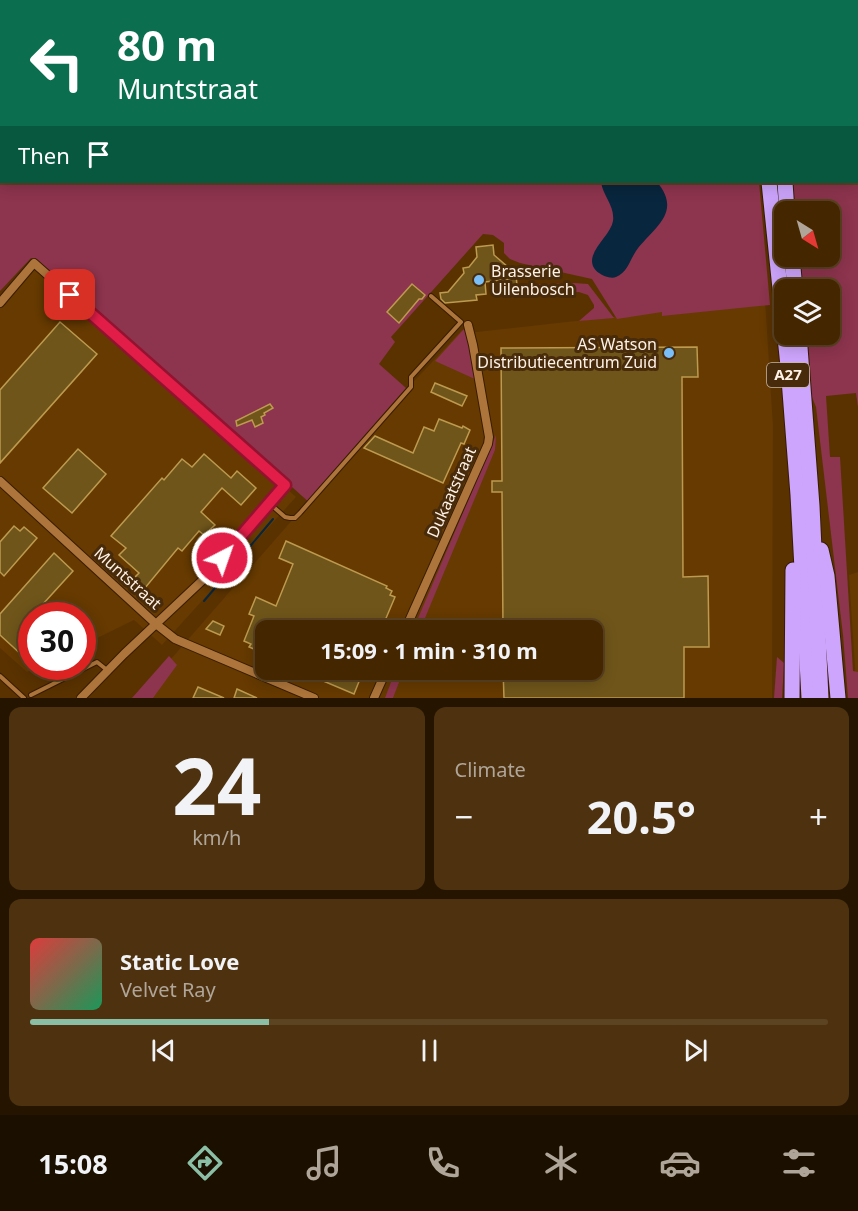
<!DOCTYPE html>
<html lang="en">
<head>
<meta charset="utf-8">
<style>
	:root { --surface:#442600; --page:#4e320f; --text:#f1f3f6; --muted:#afa599; --line:#5c4322; --accent:#8abfa5 }
	body { margin:0; font-family:"Noto Sans",sans-serif; background:var(--page); color:var(--text); height:100vh; display:flex; flex-direction:column; font-size:22px; white-space:nowrap }
	* { box-sizing:border-box; margin:0 }
	p { font-size:20px; color:var(--muted) }
	.icon { flex:none; width:33px; height:33px; fill:none; stroke:currentColor; stroke-width:2; stroke-linecap:round; stroke-linejoin:round }
	.map { position:relative; height:698px; overflow:hidden }
	.panel { display:flex; flex-direction:column; gap:9px; padding:9px; background:#251500; flex:1 }
	.panel>* { flex:none }
	.guide { position:absolute; left:0px; top:0px; width:858px; height:183px; box-shadow:0 3px 15px #0003,0 0 0 2px var(--line); background:#0b6e4f; color:#fff; overflow:hidden }
	.needle { width:39px; rotate:143deg }
	.fabs { position:absolute; left:774px; top:201px; display:grid; gap:12px }
	.fabs a { display:grid; place-items:center; width:66px; height:66px; border-radius:12px; background:var(--surface); box-shadow:0 3px 15px #0003,0 0 0 2px var(--line); font-size:30px }
	.speed { position:absolute; left:18px; top:602px; display:flex; gap:12px; font-size:30px; font-weight:700; text-align:center }
	.speed>* { display:grid; place-content:center; width:78px; height:78px; border-radius:50%; background:var(--surface); box-shadow:0 3px 15px #0003,0 0 0 2px var(--line); line-height:1 }
	.speed .limit { border:9px solid #d22; background:#fff; color:#111 }
	.pin { position:absolute; display:grid; place-items:center; width:51px; height:51px; color:#fff; margin:-26px; border-radius:12px; box-shadow:0 3px 9px #0006 }
	.me { position:absolute; width:66px; margin:-33px; rotate:41deg; stroke-linejoin:round; filter:drop-shadow(0 0 4px #0008) }
	.turn { display:flex; align-items:center; gap:21px; height:126px; padding:0 18px; font-size:27px }
	.turn .icon { width:78px; height:78px; stroke-width:2.5 }
	.turn b { display:block; font-size:42px; line-height:51px }
	.then { display:flex; align-items:center; height:57px; padding:0 18px; background:#0003; gap:12px; font-size:22px }
	.big { font-size:45px; font-weight:700; line-height:1.1 }
	.panel .widget { flex:1; display:flex; flex-direction:column; justify-content:center; gap:9px; min-width:0; padding:0 21px; border-radius:12px; background:var(--page) }
	.panel .dial { align-items:center; gap:0 }
	.dial b { font-size:78px; line-height:1 }
	.song { display:flex; align-items:center; gap:18px }
	.cover { width:72px; height:72px; border-radius:9px; background:linear-gradient(135deg,hsl(0 70% 55%),hsl(150 70% 35%)) }
	.played { height:6px; border-radius:3px; background:linear-gradient(90deg,var(--accent) 30%,var(--line) 30%) }
	.keys { display:flex; justify-content:space-around; direction:ltr }
	.heat { display:flex; justify-content:space-between; align-items:center; font-size:33px; direction:ltr }
	.panel .tiles { flex:1; display:grid; gap:9px; grid-template-columns:1fr 1fr }
	.widget:last-child { grid-column:span 2 }
	.trip { position:absolute; left:255px; top:620px; width:348px; height:60px; border-radius:12px; background:var(--surface); box-shadow:0 3px 15px #0003,0 0 0 2px var(--line); font-weight:700; line-height:60px; text-align:center }
	.tab-bar { display:flex; height:96px; justify-content:space-around; align-items:center; background:#1b0f00; color:var(--muted) }
	.tab-bar .icon { width:42px; height:42px }
	.tab-bar .active { color:var(--accent) }
	.tab-bar b { font-size:27px; color:var(--text) }
	.map>svg:first-child { display:block }
	.built { fill:#663a00; fill-rule:evenodd }
	.green { fill:#8d344e }
	.water { fill:#08263d }
	.lines { fill:none; stroke-linecap:round; stroke-linejoin:round }
	.stream { stroke:#08263d; stroke-width:2 }
	.building { fill:#6f551a; stroke:#bd9a4f; stroke-width:1.5 }
	.lane-casing { stroke:#381c00; stroke-width:6 }
	.street-casing { stroke:#381c00; stroke-width:10 }
	.highway-casing { stroke:#381c00; stroke-width:17 }
	.lane { stroke:#ad753b; stroke-width:4 }
	.street { stroke:#ad753b; stroke-width:8 }
	.highway { stroke:#cda5fc; stroke-width:15 }
	.route-casing { stroke:#92132f; stroke-width:15 }
	.route { stroke:#e11d48; stroke-width:10 }
	.poi-dot { fill:#7abff8; stroke:#482b0b; stroke-width:2 }
	.labels { text-anchor:middle; stroke-width:6; stroke-linejoin:round; paint-order:stroke }
	.shield { fill:#482b0b; stroke:#c7b6a4; stroke-width:1.5 }
	.shield-label { font-size:15px; font-weight:bold; fill:#fef1e6 }
	.poi-label { font-size:16px; fill:#fef1e6; stroke:#482b0b; text-anchor:start }
	.street-label { font-size:16px; fill:#fef1e6; stroke:#482b0b }
</style>
</head>
<body>
<div class="map">
<svg width="858" height="698" viewBox="0 0 858 698">
	<rect width="100%" height="100%" fill="#5a3200"/>
	<g class="built">
		<path d="M 32,259 L 296,497 L 162,645 L 134,620 L 83,645 L 82,615 L 32,615 L 32,666 L 40,666 L 27,672 L 0,648 L 0,296 Z"/>
		<path d="M 765,300 L 773,426 L 772,698 L 137,698 L 403,393 L 462,330 L 467,333 ZM 266,630 L 592,630 L 592,669 L 266,669 Z"/>
		<path d="M 858,572 L 858,698 L 857,698 L 849,575 Z"/>
	</g>
	<g class="green">
		<path d="M 0,0 L 741,0 L 741,1 L 2,2 L 2,182 L 759,182 L 770,305 L 662,316 L 662,312 L 617,319 L 592,279 L 520,263 L 510,259 L 504,253 L 504,243 L 493,235 L 483,234 L 391,337 L 395,342 L 379,364 L 406,388 L 314,493 L 317,497 L 311,504 L 124,337 L 31,258 L 0,291 Z"/>
		<path d="M 777,0 L 858,0 L 858,407 L 856,393 L 826,396 L 830,457 L 840,457 L 853,671 L 858,672 L 858,698 L 848,698 L 843,635 L 816,407 L 812,397 L 806,335 L 830,334 L 830,290 L 802,289 L 799,257 L 830,256 L 830,212 L 794,211 L 791,182 L 856,182 L 856,2 L 777,2 Z"/>
		<path d="M 574,283 L 588,284 L 614,318 L 579,321 L 594,308 L 594,305 L 588,295 L 579,292 L 517,296 L 516,285 Z"/>
		<path d="M 464,329 L 468,336 L 477,380 L 435,361 Z"/>
		<path d="M 496,435 L 495,450 L 420,630 L 413,630 Z"/>
		<path d="M 169,656 L 177,665 L 153,698 L 132,698 Z"/>
		<path d="M 777,657 L 784,663 L 782,698 L 774,698 Z"/>
		<path d="M 396,669 L 404,669 L 393,698 L 385,698 Z"/>
	</g>
	<path class="water" d="M 601,182 L 657,182 C 683,213 653,228 636,251 C 630,260 627,273 616,277 C 611,279 603,276 599,273 C 578,257 611,237 613,221 C 615,206 603,196 601,182 Z"/>
	<g class="lines">
		<g class="stream">
			<path d="M 402,0 L 403,2"/>
			<path d="M 204,601 L 273,519"/>
		</g>
	</g>
	<g class="building">
		<path d="M 493,245 L 494,255 L 516,274 L 517,286 L 510,286 L 510,279 L 485,282 L 486,294 L 476,295 L 477,300 L 445,303 L 441,299 L 440,293 L 448,292 L 464,273 L 463,268 L 469,267 L 477,257 L 476,247 Z"/>
		<path d="M 412,284 L 425,295 L 422,299 L 419,299 L 399,323 L 387,312 Z"/>
		<path d="M 60,322 L 97,354 L 0,463 L 0,390 Z"/>
		<path d="M 697,347 L 698,377 L 682,377 L 683,577 L 708,576 L 709,647 L 684,647 L 684,698 L 504,698 L 503,669 L 592,669 L 592,630 L 503,630 L 502,492 L 492,492 L 492,481 L 502,481 L 501,348 Z"/>
		<path d="M 435,383 L 467,396 L 462,406 L 431,392 Z"/>
		<path d="M 270,404 L 273,408 L 264,413 L 265,415 L 261,417 L 263,423 L 255,427 L 252,420 L 237,426 L 236,421 Z"/>
		<path d="M 439,419 L 462,428 L 463,426 L 470,430 L 464,444 L 461,443 L 443,483 L 364,448 L 375,436 L 413,453 L 424,427 L 434,431 Z"/>
		<path d="M 78,449 L 106,474 L 72,513 L 43,488 Z"/>
		<path d="M 204,454 L 231,478 L 237,471 L 256,488 L 241,505 L 222,488 L 201,512 L 215,525 L 204,535 L 199,531 L 182,551 L 178,548 L 145,588 L 134,578 L 139,573 L 119,555 L 126,548 L 111,536 L 162,478 L 164,480 L 182,459 L 192,467 Z"/>
		<path d="M 14,526 L 20,531 L 24,527 L 37,538 L 4,576 L 0,572 L 0,542 Z"/>
		<path d="M 286,541 L 387,586 L 386,588 L 392,591 L 390,595 L 395,597 L 381,630 L 266,630 L 266,654 L 249,647 L 251,644 L 244,641 L 254,616 L 249,614 L 256,597 L 276,606 L 293,564 L 279,558 Z"/>
		<path d="M 54,553 L 73,571 L 33,615 L 32,615 L 32,617 L 21,628 L 32,637 L 32,649 L 24,657 L 0,635 L 0,614 Z"/>
		<path d="M 213,621 L 224,626 L 220,635 L 206,629 Z"/>
		<path d="M 295,669 L 364,669 L 354,694 Z"/>
		<path d="M 198,687 L 224,698 L 193,698 Z"/>
		<path d="M 237,689 L 257,698 L 234,698 Z"/>
	</g>
	<g class="lines">
		<g class="lane-casing">
			<g id="lane">
				<path d="M 270,504 L 285,517 L 290,518 L 295,518 L 300,513 L 411,387 L 411,377 L 461,322 L 431,296"/>
				<path d="M 0,676 L 24,698"/>
				<path d="M 31,695 L 97,662 L 107,670"/>
			</g>
		</g>
		<g class="street-casing">
			<g id="street">
				<path d="M 0,303 L 34,263 L 285,485 L 207,576 L 124,654 L 81,698"/>
				<path d="M 0,481 L 156,624 L 175,639 L 314,698"/>
				<path d="M 405,630 L 488,444 L 489,437 L 473,345 L 468,325"/>
				<path d="M 374,698 L 387,669"/>
			</g>
		</g>
		<g class="highway-casing">
			<g id="highway">
				<path d="M 751,0 L 751,2"/>
				<path d="M 766,0 L 767,2"/>
				<path d="M 769,182 L 788,366 L 798,495 L 809,698"/>
				<path d="M 785,182 L 787,212"/>
				<path d="M 792,256 L 795,290"/>
				<path d="M 799,334 L 812,506 L 821,698"/>
				<path d="M 821,550 L 827,576 L 838,698"/>
				<path d="M 792,698 L 793,570"/>
			</g>
		</g>
		<use href="#lane" class="lane"/>
		<use href="#street" class="street"/>
		<use href="#highway" class="highway"/>
	</g>
	<g class="lines">
		<g class="route-casing">
			<path id="route" d="M 70,295 L 285,485 L 222,558"/>
		</g>
		<use href="#route" class="route"/>
	</g>
	<g class="poi-dot">
		<circle cx="479" cy="280" r="6"/>
		<circle cx="669" cy="353" r="6"/>
	</g>
	<g class="labels">
		<rect class="shield" x="767" y="363" width="42" height="24" rx="4.5"/>
		<g class="shield-label">
			<text x="788" y="380">A27</text>
		</g>
		<g class="poi-label">
			<text x="491" y="277">Brasserie<tspan x="491" dy="18">Uilenbosch</tspan></text>
			<text x="657" y="350" text-anchor="end">AS Watson<tspan x="657" dy="18">Distributiecentrum Zuid</tspan></text>
		</g>
		<g class="street-label">
			<text transform="translate(451 492) rotate(-66)" y="6">Dukaatstraat</text>
			<text transform="translate(128 578) rotate(42)" y="6">Muntstraat</text>
		</g>
	</g>
</svg>
<div class="fabs">
<a><svg class="needle" viewBox="-14 -14 28 28"><path d="M0-13l5 13h-10z" fill="#e53935"/><path d="M0 13l5-13h-10z" fill="#afa599"/></svg></a>
<a><svg class="icon" aria-label="layers" viewBox="0 0 24 24"><path d="M12 4l9 5-9 5-9-5zM3 14l9 5 9-5"/></svg></a>
</div>
<div class="speed"><div class="limit">30</div></div>
<div class="pin" style="left:70px;top:295px;background:#d93025"><svg class="icon" aria-label="arrive" viewBox="0 0 24 24"><path d="M6 21V4h12l-3 4 3 4H6"/></svg></div>
<svg class="me" style="left:222px;top:558px" viewBox="-20 -20 40 40"><circle r="17" fill="#e11d48" stroke="#fff" stroke-width="3"/><path d="M0-11L8 9 0 5-8 9z" fill="#fff"/></svg>
<div class="trip">15:09 · 1 min · 310 m</div>
<div class="guide">
<div class="turn"><svg class="icon" aria-label="left" viewBox="0 0 24 24"><path d="M17 20v-9H6M10 6l-5 5 5 5"/></svg><div><b>80 m</b>Muntstraat</div></div>
<div class="then">Then<svg class="icon" aria-label="arrive" viewBox="0 0 24 24"><path d="M6 21V4h12l-3 4 3 4H6"/></svg></div>
</div>
</div>
<section class="panel">
<div class="tiles">
<div class="widget dial"><b>24</b><p>km/h</p></div>
<div class="widget"><p>Climate</p>
<div class="heat"><a>−</a><b class="big">20.5°</b><a>+</a></div>
</div>
<div class="widget">
<div class="song"><i class="cover"></i><div><b>Static Love</b><p>Velvet Ray</p></div></div>
<div class="played"></div>
<div class="keys"><svg class="icon" aria-label="previous" viewBox="0 0 24 24"><path d="M18 5L8 12l10 7zM5 5v14"/></svg><svg class="icon" aria-label="pause" viewBox="0 0 24 24"><path d="M8 5v14M16 5v14"/></svg><svg class="icon" aria-label="next" viewBox="0 0 24 24"><path d="M6 5l10 7-10 7zM19 5v14"/></svg></div>
</div>
</div>
</section>
<nav class="tab-bar">
<b>15:08</b>
<svg class="icon active" aria-label="directions" viewBox="0 0 24 24"><path d="M12 3l9 9-9 9-9-9zM9 14v-3h6M13 9l2 2-2 2"/></svg>
<svg class="icon" aria-label="music" viewBox="0 0 24 24"><path d="M9 18V5l10-2v13"/><circle cx="6" cy="18" r="3"/><circle cx="16" cy="16" r="3"/></svg>
<svg class="icon" aria-label="phone" viewBox="0 0 24 24"><path d="M5 4h4l2 5-3 2q2 4 5 5l2-3 5 2v4C11 20 4 13 5 4z"/></svg>
<svg class="icon" aria-label="climate" viewBox="0 0 24 24"><path d="M12 3v18M4 7l16 10M4 17L20 7"/></svg>
<svg class="icon" aria-label="car" viewBox="0 0 24 24"><path d="M5 17H2v-5l4-1 3-4h7l3 4 3 1v5h-3M9 17h6M6 11h13"/><circle cx="7" cy="17" r="2"/><circle cx="17" cy="17" r="2"/></svg>
<svg class="icon" aria-label="filters" viewBox="0 0 24 24"><path d="M4 7h16M4 17h16"/><circle cx="9" cy="7" r="2"/><circle cx="15" cy="17" r="2"/></svg>
</nav>
</body>
</html>
